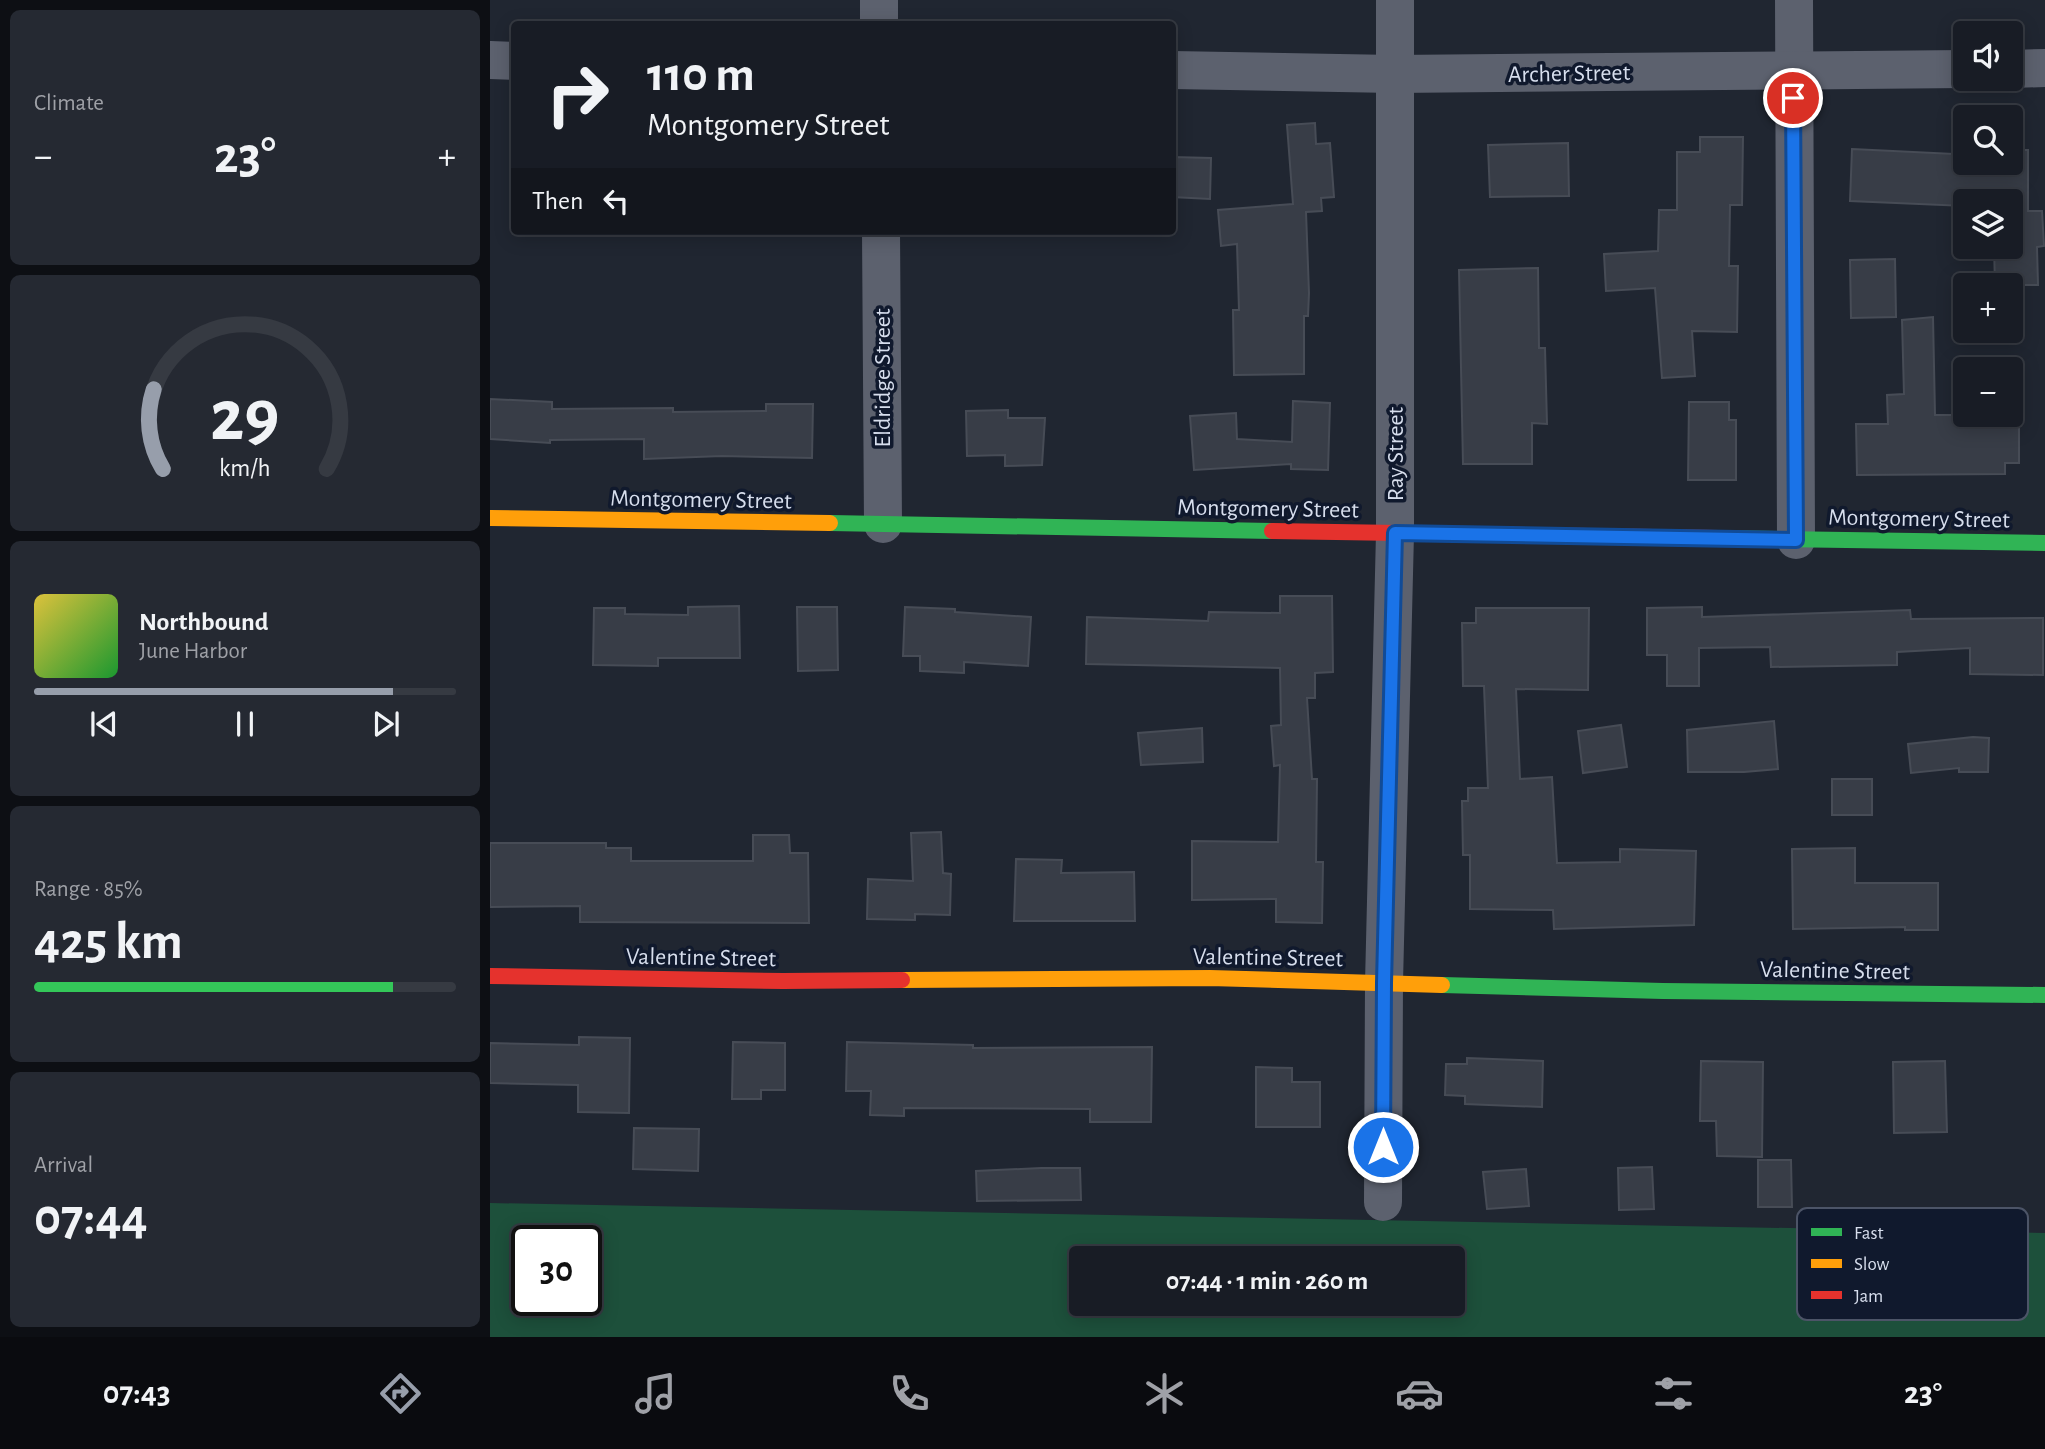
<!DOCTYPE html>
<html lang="en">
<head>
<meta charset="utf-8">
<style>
	:root { --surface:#181c25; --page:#252932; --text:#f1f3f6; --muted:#9fa1a7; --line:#363a42; --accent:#979eab }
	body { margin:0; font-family:"Alegreya Sans",sans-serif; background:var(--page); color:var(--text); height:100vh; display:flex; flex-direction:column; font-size:26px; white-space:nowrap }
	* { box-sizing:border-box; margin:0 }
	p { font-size:23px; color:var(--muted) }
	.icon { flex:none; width:38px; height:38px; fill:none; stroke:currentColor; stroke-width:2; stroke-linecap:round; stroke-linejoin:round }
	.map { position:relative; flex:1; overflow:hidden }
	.panel { display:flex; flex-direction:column; gap:10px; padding:10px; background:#0d0f14; width:490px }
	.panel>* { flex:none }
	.guide { position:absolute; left:21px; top:21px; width:665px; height:214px; border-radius:7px; box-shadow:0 4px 18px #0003,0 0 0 2px var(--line); background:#181c25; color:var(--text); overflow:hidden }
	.tools { position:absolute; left:1463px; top:21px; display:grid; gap:14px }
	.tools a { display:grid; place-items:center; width:70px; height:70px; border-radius:7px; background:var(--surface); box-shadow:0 4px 18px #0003,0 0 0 2px var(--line); font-size:35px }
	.speed { position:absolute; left:21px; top:1225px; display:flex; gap:14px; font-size:35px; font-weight:700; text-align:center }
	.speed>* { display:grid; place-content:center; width:91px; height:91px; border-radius:50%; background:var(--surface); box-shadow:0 4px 18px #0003,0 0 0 2px var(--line); line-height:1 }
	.speed .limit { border:4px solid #111; border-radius:10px; background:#fff; color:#111 }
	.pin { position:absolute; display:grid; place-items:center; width:60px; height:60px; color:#fff; margin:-30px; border:4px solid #fff; border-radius:50%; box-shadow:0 2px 7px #0007 }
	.me { position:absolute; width:77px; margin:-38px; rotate:0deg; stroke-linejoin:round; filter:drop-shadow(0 0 5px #0008) }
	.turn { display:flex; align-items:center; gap:24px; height:147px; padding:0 21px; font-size:32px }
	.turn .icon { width:91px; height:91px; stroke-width:2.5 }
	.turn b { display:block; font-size:49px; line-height:60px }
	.then { display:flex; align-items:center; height:66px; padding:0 21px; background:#0003; gap:14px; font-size:26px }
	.big { font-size:52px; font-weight:600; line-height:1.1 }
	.panel .widget { flex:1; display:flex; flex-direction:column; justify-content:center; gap:10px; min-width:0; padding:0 24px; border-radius:10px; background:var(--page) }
	.panel .dial { align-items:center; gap:0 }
	.dial svg { height:182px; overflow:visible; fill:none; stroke:var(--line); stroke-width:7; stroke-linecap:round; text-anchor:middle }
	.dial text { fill:var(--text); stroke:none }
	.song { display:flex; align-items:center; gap:21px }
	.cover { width:84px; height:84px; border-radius:10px; background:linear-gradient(135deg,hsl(50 70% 55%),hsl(130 70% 35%)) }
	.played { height:7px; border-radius:4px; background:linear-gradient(90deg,var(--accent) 85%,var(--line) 85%) }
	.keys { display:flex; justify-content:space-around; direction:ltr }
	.heat { display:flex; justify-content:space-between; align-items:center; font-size:38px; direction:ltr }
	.charge { height:10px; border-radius:5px; background:linear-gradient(90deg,#34c759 85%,var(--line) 0) }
	.trip { position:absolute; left:579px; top:1246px; width:396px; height:70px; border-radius:7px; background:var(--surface); box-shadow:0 4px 18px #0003,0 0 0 2px var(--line); font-weight:600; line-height:70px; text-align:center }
	.tab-bar { display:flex; height:112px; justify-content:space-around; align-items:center; background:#0a0b0f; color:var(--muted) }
	.tab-bar .icon { width:49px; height:49px }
	.tab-bar .on { color:var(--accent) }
	.tab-bar b { font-size:32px; color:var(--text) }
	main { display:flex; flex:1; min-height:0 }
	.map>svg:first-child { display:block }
	.forest { fill:#1d503b; fill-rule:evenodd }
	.building { fill:#383d47; stroke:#474c56; stroke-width:2 }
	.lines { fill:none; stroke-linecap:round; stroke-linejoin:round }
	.street { stroke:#5c616e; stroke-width:38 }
	.fast { stroke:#30b455; stroke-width:16 }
	.slow { stroke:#ff9f0a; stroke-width:16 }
	.jam { stroke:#e5322d; stroke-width:16 }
	.route-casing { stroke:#114b97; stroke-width:18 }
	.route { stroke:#1a73e8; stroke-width:12 }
	.labels { text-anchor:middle; stroke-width:7; stroke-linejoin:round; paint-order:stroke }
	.street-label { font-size:24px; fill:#d7deed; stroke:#10192d }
	.key { fill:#10192d; stroke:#4c5467; stroke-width:2 }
	.key-label { font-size:19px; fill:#d7deed }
</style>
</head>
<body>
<main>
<section class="panel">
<div class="widget"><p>Climate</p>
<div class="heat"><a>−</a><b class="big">23°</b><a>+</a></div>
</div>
<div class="widget dial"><svg viewBox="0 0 100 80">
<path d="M14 69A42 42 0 1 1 86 69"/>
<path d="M14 69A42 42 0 0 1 10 34" stroke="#979eab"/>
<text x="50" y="56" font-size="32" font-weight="700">29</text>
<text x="50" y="72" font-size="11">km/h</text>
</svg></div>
<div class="widget">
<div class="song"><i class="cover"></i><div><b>Northbound</b><p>June Harbor</p></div></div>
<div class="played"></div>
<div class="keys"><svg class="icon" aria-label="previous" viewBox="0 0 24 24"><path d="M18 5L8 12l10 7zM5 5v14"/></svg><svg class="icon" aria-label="pause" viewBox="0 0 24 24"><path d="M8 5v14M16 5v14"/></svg><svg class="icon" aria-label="next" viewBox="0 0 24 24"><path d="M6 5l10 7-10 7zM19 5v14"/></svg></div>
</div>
<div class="widget"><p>Range · 85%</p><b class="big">425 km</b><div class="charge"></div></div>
<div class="widget"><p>Arrival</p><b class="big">07:44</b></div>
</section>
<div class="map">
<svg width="1555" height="1337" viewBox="0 0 1555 1337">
	<rect width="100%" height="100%" fill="#202631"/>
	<path class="forest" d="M 0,1203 L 1555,1233 L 1555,1337 L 0,1337 ZM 37,1241 L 96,1241 L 96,1300 L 37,1300 ZM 592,1258 L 962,1258 L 962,1304 L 592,1304 Z"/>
	<g class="building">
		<path d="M 825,123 L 826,144 L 840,143 L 844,197 L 831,198 L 832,211 L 816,212 L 819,293 L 818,316 L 814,316 L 814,374 L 744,375 L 743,310 L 749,310 L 747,244 L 731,246 L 728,210 L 803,204 L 797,125 Z"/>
		<path d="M 1210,137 L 1253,137 L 1252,205 L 1240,205 L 1239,266 L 1248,266 L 1247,332 L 1202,331 L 1205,376 L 1172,378 L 1165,288 L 1116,291 L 1114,254 L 1168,251 L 1169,210 L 1187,210 L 1187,152 L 1210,152 Z"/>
		<path d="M 1078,143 L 1079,196 L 1000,197 L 998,145 Z"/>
		<path d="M 1362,149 L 1464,154 L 1464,150 L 1475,150 L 1475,163 L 1521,163 L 1521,150 L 1538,150 L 1538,211 L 1552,211 L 1554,246 L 1547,247 L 1548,285 L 1505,285 L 1504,247 L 1521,247 L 1521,201 L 1475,201 L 1475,206 L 1360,201 Z"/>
		<path d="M 682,157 L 721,158 L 720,199 L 682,197 Z"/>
		<path d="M 1405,259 L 1406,317 L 1361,318 L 1360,260 Z"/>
		<path d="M 1048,268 L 1049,348 L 1055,348 L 1057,424 L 1042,423 L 1042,464 L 973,464 L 969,270 Z"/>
		<path d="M 1443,317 L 1445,415 L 1529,415 L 1529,463 L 1515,463 L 1515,474 L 1367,475 L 1366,424 L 1398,424 L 1397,395 L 1414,394 L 1412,320 Z"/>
		<path d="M 0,399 L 62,402 L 62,409 L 183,408 L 183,412 L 276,411 L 276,404 L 323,404 L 322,458 L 232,456 L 154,459 L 154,439 L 60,440 L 60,443 L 0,439 Z"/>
		<path d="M 803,401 L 840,403 L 838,470 L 801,469 L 801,464 L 704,470 L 700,416 L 746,413 L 747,439 L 802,442 Z"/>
		<path d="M 1199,402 L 1239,402 L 1239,420 L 1246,420 L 1246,480 L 1198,480 Z"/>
		<path d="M 518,410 L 518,418 L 555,418 L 552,465 L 515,466 L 515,455 L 477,456 L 476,411 Z"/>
		<path d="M 790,596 L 842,596 L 843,672 L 825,673 L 825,698 L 817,698 L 822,779 L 827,779 L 826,862 L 833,862 L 832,923 L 786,922 L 786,899 L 702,900 L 702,841 L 788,842 L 790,765 L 784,766 L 781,726 L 791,725 L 790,668 L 596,664 L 597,617 L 718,621 L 719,612 L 790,613 Z"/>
		<path d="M 249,606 L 250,658 L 168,658 L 168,666 L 103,665 L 104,608 L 135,608 L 135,614 L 198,615 L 198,607 Z"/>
		<path d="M 307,607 L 347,607 L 348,670 L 308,671 Z"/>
		<path d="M 415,607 L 465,609 L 465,612 L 541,617 L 538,666 L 474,662 L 474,673 L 430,671 L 430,656 L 413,656 Z"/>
		<path d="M 1212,607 L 1212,617 L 1420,610 L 1421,619 L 1553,618 L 1553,675 L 1480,674 L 1480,648 L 1407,652 L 1407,665 L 1281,667 L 1280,647 L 1209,648 L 1209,686 L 1177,686 L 1177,655 L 1157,655 L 1157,608 Z"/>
		<path d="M 986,608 L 1099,608 L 1098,690 L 1026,689 L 1030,779 L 1062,777 L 1067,863 L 1130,862 L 1130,849 L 1206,851 L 1204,925 L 1064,929 L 1063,910 L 980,909 L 980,855 L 973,855 L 972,801 L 978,801 L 978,788 L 998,788 L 994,686 L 973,686 L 972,623 L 986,623 Z"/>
		<path d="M 1284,721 L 1288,769 L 1254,772 L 1198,772 L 1197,730 Z"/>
		<path d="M 1131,725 L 1137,767 L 1093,773 L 1088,731 Z"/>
		<path d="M 712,728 L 713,762 L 651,765 L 648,733 Z"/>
		<path d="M 1483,737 L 1499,738 L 1498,772 L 1469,772 L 1469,768 L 1421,773 L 1418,744 Z"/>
		<rect x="1342" y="779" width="40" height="36"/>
		<path d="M 451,832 L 453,873 L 461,874 L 460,915 L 425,914 L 425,920 L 377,919 L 378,879 L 423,881 L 421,833 Z"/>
		<path d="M 263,835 L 299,835 L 300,853 L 318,853 L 319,923 L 90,922 L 90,906 L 0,907 L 0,843 L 116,843 L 116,848 L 141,848 L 141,861 L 263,861 Z"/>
		<path d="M 1365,848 L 1365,883 L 1448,883 L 1448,930 L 1415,930 L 1415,927 L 1303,929 L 1302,849 Z"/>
		<path d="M 526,859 L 572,860 L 571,873 L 644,872 L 645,921 L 524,921 Z"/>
		<path d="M 89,1037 L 140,1038 L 139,1113 L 88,1112 L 88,1085 L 0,1083 L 0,1043 L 89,1045 Z"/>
		<path d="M 243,1042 L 295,1043 L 295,1090 L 271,1090 L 271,1099 L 242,1099 Z"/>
		<path d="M 357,1042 L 483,1045 L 483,1048 L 662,1047 L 661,1122 L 600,1122 L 600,1109 L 414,1108 L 414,1116 L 380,1115 L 381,1091 L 356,1091 Z"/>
		<path d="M 977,1058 L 1053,1061 L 1052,1107 L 975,1104 L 975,1096 L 955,1095 L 956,1064 L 977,1064 Z"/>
		<path d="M 1211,1061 L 1273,1062 L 1272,1157 L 1227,1156 L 1226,1121 L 1210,1121 Z"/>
		<path d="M 1455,1061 L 1457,1132 L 1404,1133 L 1403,1062 Z"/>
		<path d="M 766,1067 L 802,1068 L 802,1082 L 830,1082 L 830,1127 L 766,1127 Z"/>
		<path d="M 144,1128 L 209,1129 L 208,1171 L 143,1169 Z"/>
		<path d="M 1268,1160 L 1301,1160 L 1302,1207 L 1268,1207 Z"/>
		<path d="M 1162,1167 L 1164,1209 L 1129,1210 L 1128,1168 Z"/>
		<path d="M 551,1168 L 590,1168 L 591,1200 L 487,1201 L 486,1171 Z"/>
		<path d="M 1036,1169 L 1039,1206 L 997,1209 L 993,1172 Z"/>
	</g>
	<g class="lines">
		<g class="street">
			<path d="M 389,0 L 389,24"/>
			<path d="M 1304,0 L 1306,540"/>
			<path d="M 0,60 L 24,61"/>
			<path d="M 1521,69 L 1555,68"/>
			<path d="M 682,70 L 904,74 L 1475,69"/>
			<path d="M 391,231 L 393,524"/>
			<path d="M 893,1202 L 894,983 L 905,533 L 905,0"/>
		</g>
		<g class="fast">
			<path d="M 340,523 L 782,531"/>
			<path d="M 1228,538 L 1555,543"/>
			<path d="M 952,985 L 1173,991 L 1555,995"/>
		</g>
		<g class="slow">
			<path d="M 0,518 L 340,523"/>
			<path d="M 412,980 L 720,978 L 952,985"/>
		</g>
		<g class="jam">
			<path d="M 782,531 L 1228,538"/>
			<path d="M 0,976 L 293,981 L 412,980"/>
		</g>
	</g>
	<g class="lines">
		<g class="route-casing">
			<path id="route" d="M 893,1147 L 894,983 L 905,533 L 1306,540 L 1303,98"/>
		</g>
		<use href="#route" class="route"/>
	</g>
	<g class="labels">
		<g class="street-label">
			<text transform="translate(1079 73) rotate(-1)" y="8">Archer Street</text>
			<text transform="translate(392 378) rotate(-90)" y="8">Eldridge Street</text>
			<text transform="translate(905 454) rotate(-90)" y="8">Ray Street</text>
			<text transform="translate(211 499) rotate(1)" y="8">Montgomery Street</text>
			<text transform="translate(778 508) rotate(1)" y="8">Montgomery Street</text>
			<text transform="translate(1429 518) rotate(1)" y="8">Montgomery Street</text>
			<text transform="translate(211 957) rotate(1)" y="8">Valentine Street</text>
			<text transform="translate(778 957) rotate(1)" y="8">Valentine Street</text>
			<text transform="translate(1345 970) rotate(1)" y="8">Valentine Street</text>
		</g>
	</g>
	<rect x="1307" y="1208" width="231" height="112" rx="10" class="key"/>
	<rect x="1321" y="1228" width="31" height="8" fill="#30b455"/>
	<rect x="1321" y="1259" width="31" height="9" fill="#ff9f0a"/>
	<rect x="1321" y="1291" width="31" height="8" fill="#e5322d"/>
	<g class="key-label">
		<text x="1364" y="1239">Fast</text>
		<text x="1364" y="1270">Slow</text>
		<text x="1364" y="1302">Jam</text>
	</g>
</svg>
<div class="tools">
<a><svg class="icon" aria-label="sound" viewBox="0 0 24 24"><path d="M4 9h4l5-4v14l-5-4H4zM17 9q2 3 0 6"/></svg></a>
<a><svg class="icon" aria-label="search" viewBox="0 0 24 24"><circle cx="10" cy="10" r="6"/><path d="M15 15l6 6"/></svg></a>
<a><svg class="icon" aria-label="layers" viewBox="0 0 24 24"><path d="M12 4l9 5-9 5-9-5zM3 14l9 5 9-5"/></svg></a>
<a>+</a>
<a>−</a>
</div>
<div class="speed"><div class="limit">30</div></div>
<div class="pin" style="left:1303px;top:98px;background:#d93025"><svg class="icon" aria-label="arrive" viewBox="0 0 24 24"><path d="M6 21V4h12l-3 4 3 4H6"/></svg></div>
<svg class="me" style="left:893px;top:1147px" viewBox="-20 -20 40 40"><circle r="17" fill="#1a73e8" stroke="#fff" stroke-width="3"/><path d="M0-11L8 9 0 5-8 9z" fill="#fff"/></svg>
<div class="trip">07:44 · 1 min · 260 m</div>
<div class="guide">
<div class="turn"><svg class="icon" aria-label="right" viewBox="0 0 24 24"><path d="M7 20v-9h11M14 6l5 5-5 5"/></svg><div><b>110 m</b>Montgomery Street</div></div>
<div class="then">Then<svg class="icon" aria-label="left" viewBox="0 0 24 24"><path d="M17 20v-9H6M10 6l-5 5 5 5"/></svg></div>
</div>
</div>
</main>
<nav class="tab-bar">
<b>07:43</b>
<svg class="icon on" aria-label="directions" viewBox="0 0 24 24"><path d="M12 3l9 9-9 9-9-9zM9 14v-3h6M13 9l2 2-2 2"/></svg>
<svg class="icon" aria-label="music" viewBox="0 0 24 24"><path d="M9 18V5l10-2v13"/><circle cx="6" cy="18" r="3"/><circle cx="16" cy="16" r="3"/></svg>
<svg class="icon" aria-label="phone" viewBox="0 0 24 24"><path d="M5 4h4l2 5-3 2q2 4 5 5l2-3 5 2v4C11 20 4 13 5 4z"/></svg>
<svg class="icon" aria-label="climate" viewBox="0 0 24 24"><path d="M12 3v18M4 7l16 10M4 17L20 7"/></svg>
<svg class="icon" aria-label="car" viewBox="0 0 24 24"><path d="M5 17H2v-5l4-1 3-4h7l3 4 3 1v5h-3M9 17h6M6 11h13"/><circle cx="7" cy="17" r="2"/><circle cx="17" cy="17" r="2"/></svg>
<svg class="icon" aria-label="filters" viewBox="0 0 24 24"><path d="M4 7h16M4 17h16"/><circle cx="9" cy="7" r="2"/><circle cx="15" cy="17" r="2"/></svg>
<b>23°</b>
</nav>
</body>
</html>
